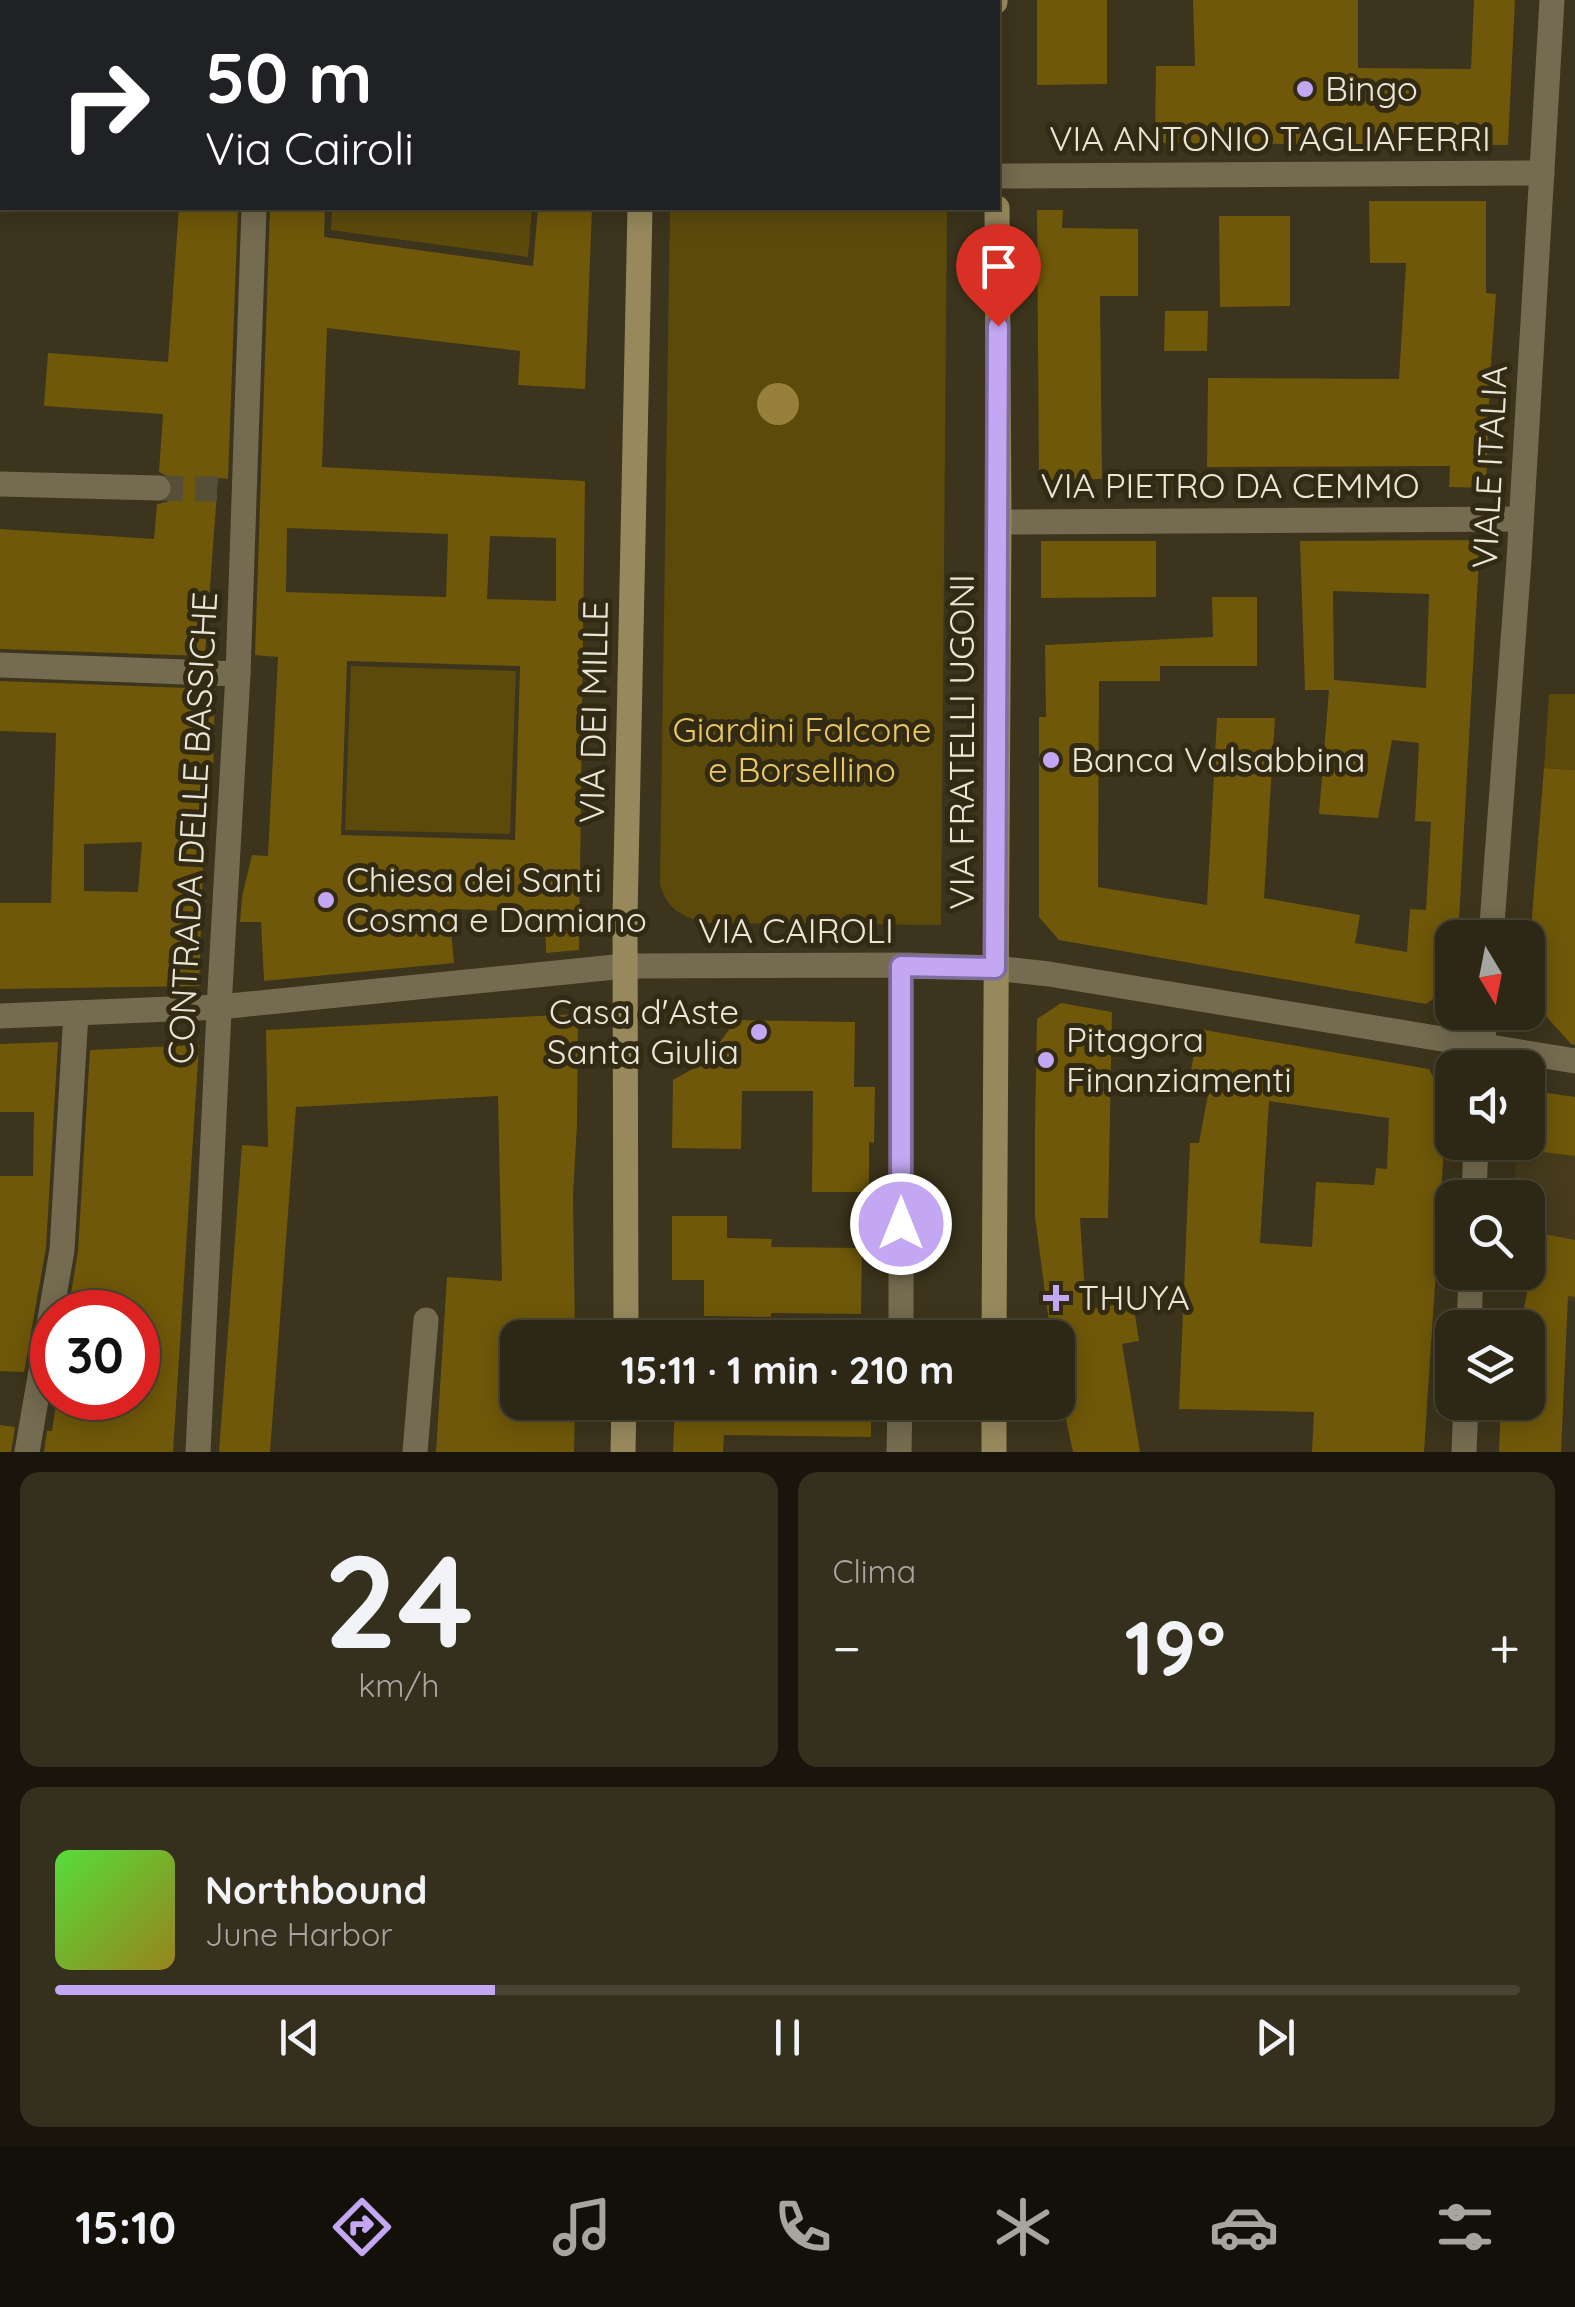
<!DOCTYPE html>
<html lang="it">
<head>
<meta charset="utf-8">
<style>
	:root { --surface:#2d2715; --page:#352f1e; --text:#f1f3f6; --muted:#a7a5a0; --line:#484434; --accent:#c3a7f2 }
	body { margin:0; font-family:Quicksand,sans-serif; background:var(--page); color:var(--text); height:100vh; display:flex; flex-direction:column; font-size:38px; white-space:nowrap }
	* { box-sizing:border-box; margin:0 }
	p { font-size:32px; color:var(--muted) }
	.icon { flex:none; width:55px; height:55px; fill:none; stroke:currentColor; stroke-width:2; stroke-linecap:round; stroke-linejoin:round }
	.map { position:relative; height:1452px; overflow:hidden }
	.side { display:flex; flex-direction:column; gap:20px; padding:20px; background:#19150c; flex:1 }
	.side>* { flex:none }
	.top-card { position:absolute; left:0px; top:0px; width:1000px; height:210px; box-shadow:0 5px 25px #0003,0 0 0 2px var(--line); background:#202124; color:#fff; overflow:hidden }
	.needle { width:65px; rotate:170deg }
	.buttons { position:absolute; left:1435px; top:920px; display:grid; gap:20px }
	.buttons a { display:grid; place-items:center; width:110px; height:110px; border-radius:20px; background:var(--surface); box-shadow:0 5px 25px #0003,0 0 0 2px var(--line); font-size:50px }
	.speed { position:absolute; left:30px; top:1290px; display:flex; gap:20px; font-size:50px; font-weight:700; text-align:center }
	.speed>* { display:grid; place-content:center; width:130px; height:130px; border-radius:50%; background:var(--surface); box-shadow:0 5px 25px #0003,0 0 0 2px var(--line); line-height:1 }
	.speed .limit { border:15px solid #d22; background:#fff; color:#111 }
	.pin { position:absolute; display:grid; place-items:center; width:85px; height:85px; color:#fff; margin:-102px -42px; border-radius:50% 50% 50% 0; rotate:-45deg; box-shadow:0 0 10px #0007 }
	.pin .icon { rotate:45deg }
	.me { position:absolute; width:110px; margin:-55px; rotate:0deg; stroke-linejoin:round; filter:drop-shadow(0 0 8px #0008) }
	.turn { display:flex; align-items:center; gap:35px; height:210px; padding:0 40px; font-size:45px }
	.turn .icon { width:130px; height:130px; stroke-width:2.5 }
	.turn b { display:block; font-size:70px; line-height:85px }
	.big { font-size:75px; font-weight:700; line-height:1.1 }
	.side .card { flex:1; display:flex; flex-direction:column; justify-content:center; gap:15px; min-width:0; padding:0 35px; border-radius:20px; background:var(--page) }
	.side .dial { align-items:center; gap:0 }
	.dial b { font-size:130px; line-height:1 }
	.song { display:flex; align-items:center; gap:30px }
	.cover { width:120px; height:120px; border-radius:15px; background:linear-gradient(135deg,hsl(110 70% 55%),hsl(50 70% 35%)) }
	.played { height:10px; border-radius:5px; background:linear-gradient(90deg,var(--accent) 30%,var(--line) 30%) }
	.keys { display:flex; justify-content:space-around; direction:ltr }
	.heat { display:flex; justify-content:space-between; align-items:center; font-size:55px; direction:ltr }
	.side .tiles { flex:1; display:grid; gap:20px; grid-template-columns:1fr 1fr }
	.card:last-child { grid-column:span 2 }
	.trip { position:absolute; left:500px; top:1320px; width:575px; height:100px; border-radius:20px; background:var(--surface); box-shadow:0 5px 25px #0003,0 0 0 2px var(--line); font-weight:700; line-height:100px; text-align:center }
	.tab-bar { display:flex; height:160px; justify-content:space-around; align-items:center; background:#121008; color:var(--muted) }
	.tab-bar .icon { width:70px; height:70px }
	.tab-bar .on { color:var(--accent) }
	.tab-bar b { font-size:45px; color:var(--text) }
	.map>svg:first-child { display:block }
	.built { fill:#463b1c }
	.green { fill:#5c4a0b }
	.water { fill:#98803b }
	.building { fill:#6f5809; fill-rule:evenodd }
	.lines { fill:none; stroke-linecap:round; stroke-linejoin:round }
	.street-tunnel { stroke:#564f38; stroke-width:25; stroke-dasharray:25 12; stroke-linecap:butt }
	.street { stroke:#746b50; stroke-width:25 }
	.secondary { stroke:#98895d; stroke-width:25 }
	.route-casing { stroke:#7f6d9d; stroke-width:25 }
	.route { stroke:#c3a7f2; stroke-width:18 }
	.poi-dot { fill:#c3a7f2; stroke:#322a12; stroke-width:4 }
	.labels { text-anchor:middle; stroke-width:10; stroke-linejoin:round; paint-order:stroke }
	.poi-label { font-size:35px; fill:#eae5d7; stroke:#322a12; text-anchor:start }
	.street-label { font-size:35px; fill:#eae5d7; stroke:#322a12 }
	.park-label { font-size:35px; fill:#eac867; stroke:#322a12 }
</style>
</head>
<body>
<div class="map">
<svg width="1575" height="1452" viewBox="0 0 1575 1452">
	<rect width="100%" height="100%" fill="#3c341c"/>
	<path class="built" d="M 1548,1093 L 1575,1097 L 1575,1302 L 1505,1288 L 1507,1273 L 1528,1272 L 1528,1198 L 1513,1197 L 1518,1143 L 1528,1142 L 1528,1109 Z"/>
	<g class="green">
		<rect x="673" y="0" width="276" height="2"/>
		<path d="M 332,208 L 532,208 L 528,257 L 331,230 Z"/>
		<path d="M 670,208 L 947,208 L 941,925 L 702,923 C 679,914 667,909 660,884 Z"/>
		<path d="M 351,666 L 516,671 L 510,834 L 345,830 Z"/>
		<path d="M 1549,694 L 1575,694 L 1575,770 L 1544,768 Z"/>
	</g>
	<circle class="water" cx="778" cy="404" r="21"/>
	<g class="building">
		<path d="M 1037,0 L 1107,0 L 1107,84 L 1037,85 Z"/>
		<path d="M 1193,0 L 1358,0 L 1358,68 L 1471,69 L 1474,0 L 1515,0 L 1508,145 L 1155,143 L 1156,66 L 1195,66 Z"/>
		<path d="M 1369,201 L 1486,201 L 1486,293 L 1496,294 L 1490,378 L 1486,488 L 1449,487 L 1450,466 L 1207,467 L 1208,378 L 1399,379 L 1406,263 L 1370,263 Z"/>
		<path d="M 179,208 L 238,208 L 228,479 L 218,478 L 205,656 L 0,649 L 0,529 L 154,539 L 157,504 L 167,502 L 172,496 L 174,487 L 172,479 L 159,472 L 163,414 L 44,406 L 48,353 L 168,362 Z"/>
		<path d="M 270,208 L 325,208 L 324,237 L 533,266 L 538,208 L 592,208 L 585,389 L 518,385 L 520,351 L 327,328 L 322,467 L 585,481 L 579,950 L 546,953 L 545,912 L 449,909 L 454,963 L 264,981 L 261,922 L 240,922 L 242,897 L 252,855 L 268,856 L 278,657 L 255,655 ZM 287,528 L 448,534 L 446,597 L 286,592 ZM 490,536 L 556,538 L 556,601 L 487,599 ZM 347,661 L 520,666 L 515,840 L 341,835 Z"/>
		<path d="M 1037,210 L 1063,210 L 1062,228 L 1138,229 L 1138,296 L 1100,296 L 1102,479 L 1039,480 Z"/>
		<path d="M 1219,216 L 1290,216 L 1290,306 L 1220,307 Z"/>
		<path d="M 1165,311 L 1208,311 L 1207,351 L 1164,351 Z"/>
		<path d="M 1480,540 L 1458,938 L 1452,938 L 1452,985 L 1426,1004 L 1059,940 L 1039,917 L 1039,717 L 1046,717 L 1045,645 L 1213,637 L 1212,597 L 1257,597 L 1257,666 L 1160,666 L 1160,681 L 1099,681 L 1098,887 L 1207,905 L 1217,718 L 1275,718 L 1264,898 L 1360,915 L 1355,943 L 1407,952 L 1410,909 L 1426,910 L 1431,822 L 1415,821 L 1419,743 L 1392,740 L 1378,818 L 1319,814 L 1329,690 L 1305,690 L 1300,541 ZM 1333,591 L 1429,594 L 1426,688 L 1334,680 Z"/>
		<path d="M 1041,541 L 1156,541 L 1156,597 L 1041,598 Z"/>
		<path d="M 0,681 L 215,689 L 213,776 L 206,776 L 199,986 L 0,989 L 0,903 L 51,903 L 56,733 L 0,731 ZM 142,842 L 138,892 L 84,891 L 84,844 Z"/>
		<path d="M 1544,768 L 1575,770 L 1575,1045 L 1571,1044 L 1528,996 L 1528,965 Z"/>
		<path d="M 1061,1003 L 1112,1012 L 1108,1218 L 1080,1218 L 1086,1310 L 1133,1302 L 1139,1341 L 1122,1344 L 1140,1452 L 1073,1452 L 1058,1382 L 1058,1338 L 1051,1338 L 1035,1217 L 1035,1129 L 1037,1019 Z"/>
		<path d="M 578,1014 L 577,1124 L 573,1195 L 575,1338 L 518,1338 L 518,1402 L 575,1402 L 574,1452 L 436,1452 L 447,1277 L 502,1281 L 498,1096 L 296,1107 L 270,1452 L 219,1452 L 242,1145 L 268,1147 L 266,1030 Z"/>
		<path d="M 736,1020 L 855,1022 L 854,1087 L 875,1087 L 874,1143 L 869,1142 L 869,1192 L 812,1192 L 813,1091 L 742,1091 L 741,1149 L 672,1148 L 673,1080 L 698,1066 L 712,1053 Z"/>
		<path d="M 1199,1029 L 1429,1069 L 1447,1102 L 1424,1452 L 1312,1452 L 1314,1412 L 1179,1409 L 1190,1143 L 1199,1143 L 1211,1078 L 1190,1075 ZM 1269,1101 L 1389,1118 L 1387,1169 L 1376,1168 L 1374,1185 L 1316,1182 L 1312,1247 L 1260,1243 Z"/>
		<path d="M 58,1042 L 46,1248 L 24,1372 L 0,1371 L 0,1176 L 33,1176 L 34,1112 L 0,1112 L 0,1044 Z"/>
		<path d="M 199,1045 L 173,1452 L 44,1452 L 47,1431 L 52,1431 L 57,1398 L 138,1398 L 138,1312 L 68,1312 L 78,1251 L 90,1050 Z"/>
		<path d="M 1548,1093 L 1575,1097 L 1575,1156 L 1528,1150 L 1528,1109 Z"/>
		<path d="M 672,1216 L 727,1216 L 727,1238 L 772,1239 L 771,1247 L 862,1248 L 861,1314 L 771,1313 L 771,1317 L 704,1316 L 704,1280 L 672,1280 Z"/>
		<path d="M 1539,1233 L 1575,1240 L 1575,1297 L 1568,1296 L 1561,1452 L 1499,1452 L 1501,1402 L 1528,1402 L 1528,1328 L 1520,1328 Z"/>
		<path d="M 675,1402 L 871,1402 L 871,1437 L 724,1435 L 723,1452 L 673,1452 Z"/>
		<path d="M 0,1425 L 15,1427 L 11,1452 L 0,1452 Z"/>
	</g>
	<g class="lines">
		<path class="street-tunnel" d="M 158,488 L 217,489"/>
		<g class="street">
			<path d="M 263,2 L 263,0"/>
			<path d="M 998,176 L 1542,173"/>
			<path d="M 0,484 L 158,488"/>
			<path d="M 999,522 L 1521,519"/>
			<path d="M 0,665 L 238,674"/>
			<path d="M 1491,938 L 1519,560 L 1552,0"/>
			<path d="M 0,1016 L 219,1007 L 625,966 L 909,965 L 995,968 L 1049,974 L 1575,1061"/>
			<path d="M 1481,1068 L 1485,1012"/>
			<path d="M 1474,1198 L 1476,1142"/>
			<path d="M 1469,1328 L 1471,1272"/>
			<path d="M 901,1338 L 901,966"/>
			<path d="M 27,1452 L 62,1250 L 76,1013"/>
			<path d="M 198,1452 L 220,990 L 238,674 L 254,208"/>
			<path d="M 415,1452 L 426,1320"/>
			<path d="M 899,1452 L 900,1402"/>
			<path d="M 1464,1452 L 1466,1402"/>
		</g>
		<g class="secondary">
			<path d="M 995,0 L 995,2"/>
			<path d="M 645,2 L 645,0"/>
			<path d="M 626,1338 L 625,916 L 640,208"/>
			<path d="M 994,1338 L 999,522 L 997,208"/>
			<path d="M 623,1452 L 624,1402"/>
			<path d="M 994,1452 L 994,1402"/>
		</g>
	</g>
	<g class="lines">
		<g class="route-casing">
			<path id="route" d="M 901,1224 L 901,966 L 995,968 L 998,326"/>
		</g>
		<use href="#route" class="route"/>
	</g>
	<g class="poi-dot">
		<circle cx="1305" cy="89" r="10"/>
		<circle cx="1051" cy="760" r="10"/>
		<circle cx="326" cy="900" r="10"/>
		<circle cx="759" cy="1032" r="10"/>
		<circle cx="1046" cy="1060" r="10"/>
		<path d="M1051 1283h10v10h10v10h-10v10h-10v-10h-10v-10h10z"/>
	</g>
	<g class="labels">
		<g class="poi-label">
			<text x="1325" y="101">Bingo</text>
			<text x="1071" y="772">Banca Valsabbina</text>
			<text x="346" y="892">Chiesa dei Santi<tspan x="346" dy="40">Cosma e Damiano</tspan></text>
			<text x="739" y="1024" text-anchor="end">Casa d'Aste<tspan x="739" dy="40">Santa Giulia</tspan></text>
			<text x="1066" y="1052">Pitagora<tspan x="1066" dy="40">Finanziamenti</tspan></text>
			<text x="1078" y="1310">THUYA</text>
		</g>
		<g class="street-label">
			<text x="1270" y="151">VIA ANTONIO TAGLIAFERRI</text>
			<text transform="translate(1490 467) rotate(-87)" y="12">VIALE ITALIA</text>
			<text x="1230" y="498">VIA PIETRO DA CEMMO</text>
			<text transform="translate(594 712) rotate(-89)" y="12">VIA DEI MILLE</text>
			<text transform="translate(962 742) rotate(-90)" y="12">VIA FRATELLI UGONI</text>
			<text transform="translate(193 828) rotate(-87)" y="12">CONTRADA DELLE BASSICHE</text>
			<text x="796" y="943">VIA CAIROLI</text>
		</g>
		<g class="park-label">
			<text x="802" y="742">Giardini Falcone<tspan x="802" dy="40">e Borsellino</tspan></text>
		</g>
	</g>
</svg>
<div class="buttons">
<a><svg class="needle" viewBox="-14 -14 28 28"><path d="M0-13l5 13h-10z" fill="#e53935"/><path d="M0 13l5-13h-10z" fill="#a7a5a0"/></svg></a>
<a><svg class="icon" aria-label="sound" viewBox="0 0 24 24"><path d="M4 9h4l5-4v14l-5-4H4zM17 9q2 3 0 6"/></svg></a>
<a><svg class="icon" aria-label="search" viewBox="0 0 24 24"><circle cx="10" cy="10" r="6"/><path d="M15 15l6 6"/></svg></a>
<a><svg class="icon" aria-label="layers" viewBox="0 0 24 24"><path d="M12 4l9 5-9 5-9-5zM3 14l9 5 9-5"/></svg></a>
</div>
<div class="speed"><div class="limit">30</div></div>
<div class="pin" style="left:998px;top:326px;background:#d93025"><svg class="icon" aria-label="arrive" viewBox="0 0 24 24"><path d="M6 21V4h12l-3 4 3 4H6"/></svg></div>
<svg class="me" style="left:901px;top:1224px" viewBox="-20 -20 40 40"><circle r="17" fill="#c3a7f2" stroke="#fff" stroke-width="3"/><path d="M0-11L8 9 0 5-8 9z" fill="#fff"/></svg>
<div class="trip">15:11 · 1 min · 210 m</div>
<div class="top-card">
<div class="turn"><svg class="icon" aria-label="right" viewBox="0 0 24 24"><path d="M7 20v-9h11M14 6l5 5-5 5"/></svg><div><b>50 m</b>Via Cairoli</div></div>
</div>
</div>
<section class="side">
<div class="tiles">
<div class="card dial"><b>24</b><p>km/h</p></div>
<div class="card"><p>Clima</p>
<div class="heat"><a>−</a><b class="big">19°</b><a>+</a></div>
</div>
<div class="card">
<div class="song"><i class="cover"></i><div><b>Northbound</b><p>June Harbor</p></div></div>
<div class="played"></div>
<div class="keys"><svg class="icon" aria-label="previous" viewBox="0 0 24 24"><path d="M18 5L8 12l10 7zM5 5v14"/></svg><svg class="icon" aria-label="pause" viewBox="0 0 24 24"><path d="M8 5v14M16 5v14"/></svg><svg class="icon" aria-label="next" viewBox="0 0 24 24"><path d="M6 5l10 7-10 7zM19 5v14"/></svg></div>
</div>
</div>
</section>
<nav class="tab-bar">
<b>15:10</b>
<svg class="icon on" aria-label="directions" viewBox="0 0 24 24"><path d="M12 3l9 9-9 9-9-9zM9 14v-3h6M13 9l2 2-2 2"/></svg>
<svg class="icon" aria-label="music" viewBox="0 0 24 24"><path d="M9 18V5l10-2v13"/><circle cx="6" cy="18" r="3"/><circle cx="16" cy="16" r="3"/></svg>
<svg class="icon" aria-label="phone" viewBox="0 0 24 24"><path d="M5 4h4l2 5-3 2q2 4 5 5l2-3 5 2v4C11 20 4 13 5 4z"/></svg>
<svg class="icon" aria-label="climate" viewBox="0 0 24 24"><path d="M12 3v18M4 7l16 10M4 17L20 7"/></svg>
<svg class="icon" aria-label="car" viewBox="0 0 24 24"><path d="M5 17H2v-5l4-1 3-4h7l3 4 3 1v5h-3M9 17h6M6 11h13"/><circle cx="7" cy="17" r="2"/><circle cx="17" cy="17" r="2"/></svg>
<svg class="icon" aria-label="filters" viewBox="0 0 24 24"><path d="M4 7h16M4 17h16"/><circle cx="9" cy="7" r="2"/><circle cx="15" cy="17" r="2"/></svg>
</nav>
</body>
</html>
